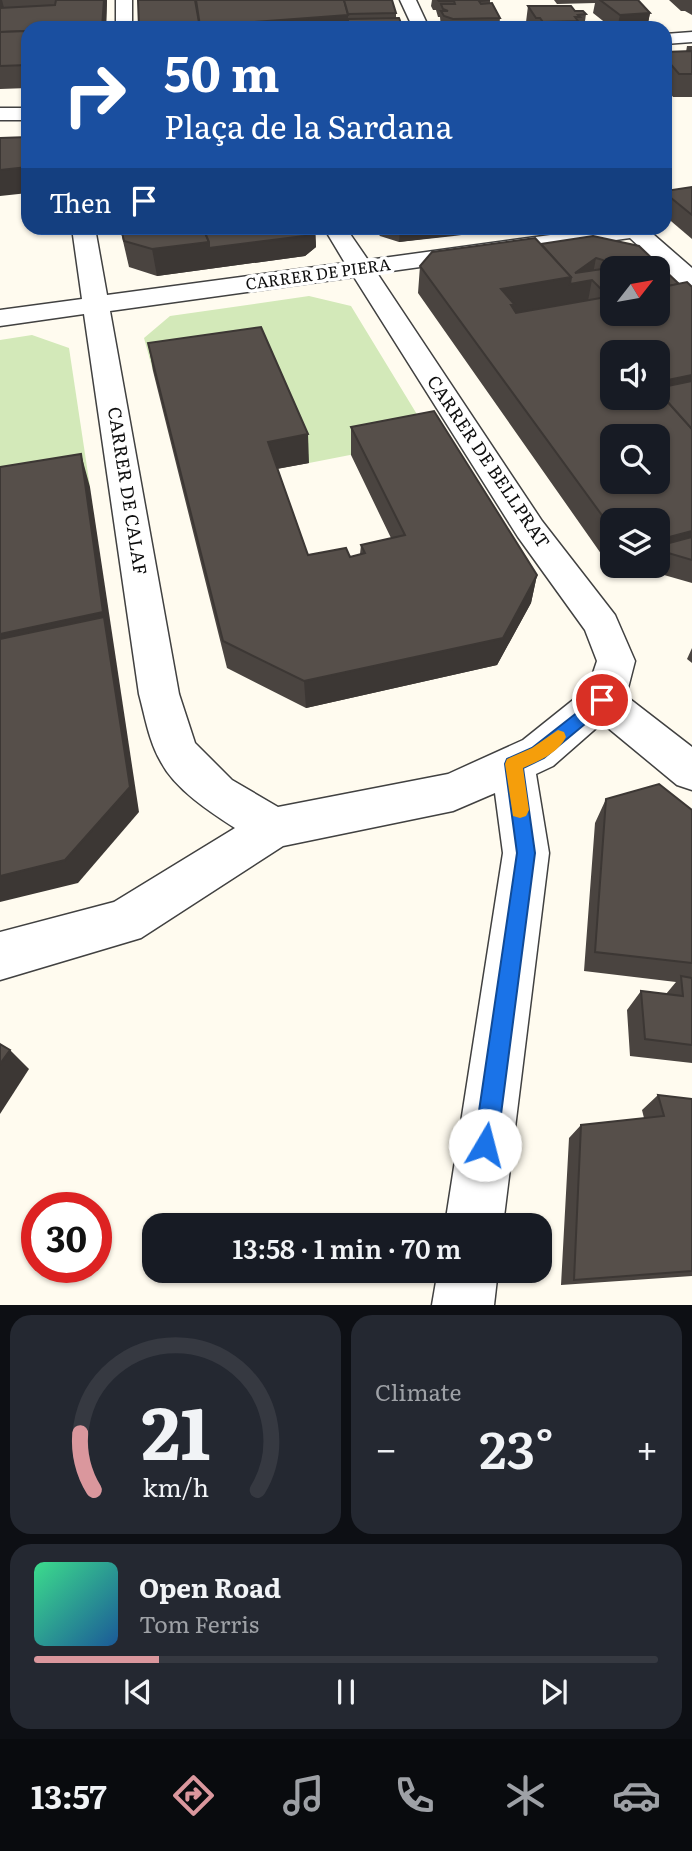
<!DOCTYPE html>
<html lang="en">
<head>
<meta charset="utf-8">
<style>
	:root { --surface:#171b24; --page:#242831; --text:#f1f3f6; --muted:#9ea1a6; --line:#363941; --accent:#da979d }
	body { margin:0; font-family:Literata,serif; background:var(--page); color:var(--text); height:100vh; display:flex; flex-direction:column; font-size:26px; white-space:nowrap }
	* { box-sizing:border-box; margin:0 }
	p { font-size:23px; color:var(--muted) }
	.icon { flex:none; width:38px; height:38px; fill:none; stroke:currentColor; stroke-width:2; stroke-linecap:round; stroke-linejoin:round }
	.map { position:relative; height:1305px; overflow:hidden }
	.drawer { display:flex; flex-direction:column; gap:10px; padding:10px; background:#0d0f14; flex:1 }
	.drawer>* { flex:none }
	.banner { position:absolute; left:21px; top:21px; width:651px; height:214px; border-radius:21px; box-shadow:0 2px 5px #0004; background:#1a4fa0; color:#fff; overflow:hidden }
	.needle { width:46px; rotate:59deg }
	.buttons { position:absolute; left:600px; top:256px; display:grid; gap:14px }
	.buttons a { display:grid; place-items:center; width:70px; height:70px; border-radius:14px; background:var(--surface); box-shadow:0 2px 5px #0004; font-size:35px }
	.speed { position:absolute; left:21px; top:1192px; display:flex; gap:14px; font-size:35px; font-weight:700; text-align:center }
	.speed>* { display:grid; place-content:center; width:91px; height:91px; border-radius:50%; background:var(--surface); box-shadow:0 2px 5px #0004; line-height:1 }
	.speed .limit { border:10px solid #d22; background:#fff; color:#111 }
	.pin { position:absolute; display:grid; place-items:center; width:60px; height:60px; color:#fff; margin:-30px; border:4px solid #fff; border-radius:50%; box-shadow:0 2px 7px #0007 }
	.me { position:absolute; width:77px; margin:-38px; rotate:8deg; stroke-linejoin:round; filter:drop-shadow(0 0 5px #0008) }
	.turn { display:flex; align-items:center; gap:24px; height:147px; padding:0 28px; font-size:32px }
	.turn .icon { width:91px; height:91px; stroke-width:2.5 }
	.turn b { display:block; font-size:49px; line-height:60px }
	.then { display:flex; align-items:center; height:66px; padding:0 28px; background:#0003; gap:14px; font-size:26px }
	.big { font-size:52px; font-weight:600; line-height:1.1 }
	.drawer .widget { flex:1; display:flex; flex-direction:column; justify-content:center; gap:10px; min-width:0; padding:0 24px; border-radius:21px; background:var(--page) }
	.drawer .dial { align-items:center; gap:0 }
	.dial svg { height:182px; overflow:visible; fill:none; stroke:var(--line); stroke-width:7; stroke-linecap:round; text-anchor:middle }
	.dial text { fill:var(--text); stroke:none }
	.song { display:flex; align-items:center; gap:21px }
	.cover { width:84px; height:84px; border-radius:10px; background:linear-gradient(135deg,hsl(150 70% 55%),hsl(210 70% 35%)) }
	.played { height:7px; border-radius:4px; background:linear-gradient(90deg,var(--accent) 20%,var(--line) 20%) }
	.keys { display:flex; justify-content:space-around; direction:ltr }
	.heat { display:flex; justify-content:space-between; align-items:center; font-size:38px; direction:ltr }
	.drawer .tiles { flex:1; display:grid; gap:10px; grid-template-columns:1fr 1fr }
	.widget:last-child { grid-column:span 2 }
	.trip { position:absolute; left:142px; top:1213px; width:410px; height:70px; border-radius:21px; background:var(--surface); box-shadow:0 2px 5px #0004; font-weight:600; line-height:70px; text-align:center }
	.tab-bar { display:flex; height:112px; justify-content:space-around; align-items:center; background:#090b0e; color:var(--muted) }
	.tab-bar .icon { width:49px; height:49px }
	.tab-bar .on { color:var(--accent) }
	.tab-bar b { font-size:32px; color:var(--text) }
	.map>svg:first-child { display:block }
	.green { fill:#d3e9b9 }
	.lines { fill:none; stroke-linecap:round; stroke-linejoin:round }
	.minor-casing { stroke:#414141; stroke-width:3 }
	.minor { fill:#fff; fill-rule:evenodd }
	.wall { fill:#4a4440; fill-rule:evenodd }
	.shaded-wall { fill:#3c3734 }
	.building { fill:#564f4a; stroke:#3c3734; stroke-width:2; fill-rule:evenodd }
	.route { fill:#1a73e8; stroke:#114b97; stroke-width:2 }
	.slow { fill:#f59e0b }
	.labels { text-anchor:middle; stroke-width:7; stroke-linejoin:round; paint-order:stroke }
	.far-street-label { font-size:16px; fill:#0e0e0e; stroke:#fff }
	.street-label { font-size:18px; fill:#0e0e0e; stroke:#fff }
</style>
</head>
<body>
<div class="map">
<svg width="692" height="1305" viewBox="0 0 692 1305">
	<rect width="100%" height="100%" fill="#fffbef"/>
	<g class="green">
		<path d="M 309,296 L 351,306 L 432,439 L 309,463 L 285,407 L 153,371 L 144,338 L 170,316 Z"/>
		<path d="M 32,335 L 69,348 L 90,487 L 0,502 L 0,340 Z"/>
	</g>
	<g class="lines">
		<g class="minor-casing">
			<g id="minor">
				<rect x="116" y="0" width="16" height="28"/>
				<path d="M 400,0 L 416,0 L 429,28 L 413,28 Z"/>
				<path d="M 692,32 L 692,42 L 665,44 L 665,34 Z"/>
				<rect x="0" y="108" width="28" height="12"/>
				<path d="M 72,228 L 95,228 L 107,295 L 345,263 L 324,228 L 346,228 L 368,260 L 602,228 L 646,228 L 692,268 L 692,290 L 683,287 L 630,238 L 377,273 L 542,521 L 615,615 L 635,661 L 626,696 L 692,747 L 692,790 L 677,785 L 602,723 L 553,766 L 536,774 L 549,853 L 503,1225 L 445,1225 L 503,853 L 495,793 L 453,811 L 283,846 L 141,938 L 0,980 L 0,932 L 114,902 L 235,828 C 210,812 175,789 161,762 C 149,742 145,716 139,694 L 84,314 L 0,326 L 0,310 L 82,299 ZM 354,277 L 518,537 L 585,630 L 597,661 L 588,688 L 523,740 L 448,774 L 278,807 L 232,780 L 195,743 L 179,694 L 110,311 Z"/>
				<path d="M 438,1270 L 498,1270 L 494,1305 L 432,1305 Z"/>
			</g>
		</g>
		<use href="#minor" class="minor"/>
	</g>
	<g class="wall">
		<path d="M 0,0 L 107,0 L 106,28 L 28,28 L 28,88 L 0,89 Z"/>
		<path d="M 138,0 L 396,13 L 396,18 L 403,28 Z"/>
		<path d="M 432,0 L 490,0 L 490,3 L 500,18 L 499,28 L 441,28 L 440,17 L 438,17 L 436,10 L 433,10 L 431,6 Z"/>
		<path d="M 554,0 L 638,0 L 650,13 L 647,28 L 612,28 L 593,13 L 595,3 L 557,4 Z"/>
		<path d="M 669,0 L 692,0 L 692,15 L 685,11 L 681,11 Z"/>
		<path d="M 528,6 L 575,11 L 586,14 L 584,28 L 530,28 L 526,22 Z"/>
		<path d="M 687,46 L 692,46 L 692,97 L 673,97 L 665,87 L 665,52 L 686,52 Z"/>
		<path d="M 692,187 L 692,239 L 665,216 L 665,191 Z"/>
		<path d="M 120,228 L 315,228 L 316,247 L 305,256 L 157,276 L 129,267 Z"/>
		<path d="M 373,228 L 513,228 L 399,242 L 380,236 Z"/>
		<path d="M 593,236 L 679,284 L 692,287 L 692,583 L 643,569 L 616,575 L 418,293 L 420,266 L 541,244 ZM 612,520 L 658,520 L 658,565 L 612,565 Z"/>
		<path d="M 148,343 L 309,463 L 277,469 L 308,555 L 350,557 L 360,554 L 361,545 L 391,538 L 351,455 L 351,427 L 537,575 L 531,603 L 497,665 L 306,708 L 227,668 L 153,371 Z"/>
		<path d="M 692,648 L 692,663 L 687,659 Z"/>
		<path d="M 606,799 L 692,810 L 692,1063 L 630,1056 L 627,1010 L 641,991 L 666,994 L 676,982 L 584,971 L 595,823 Z"/>
		<path d="M 658,1095 L 692,1099 L 692,1276 L 561,1285 L 569,1138 L 581,1125 L 644,1118 L 642,1110 Z"/>
	</g>
	<g class="shaded-wall">
		<path d="M 0,0 L 2,0 L 4,8 L 0,24 Z"/>
		<path d="M 104,0 L 107,0 L 106,28 L 102,28 Z"/>
		<path d="M 650,13 L 647,28 L 617,28 L 620,15 Z"/>
		<path d="M 348,15 L 348,28 L 200,28 L 200,26 Z"/>
		<path d="M 28,167 L 28,193 L 0,196 L 0,170 Z"/>
		<path d="M 315,228 L 316,247 L 305,256 L 157,276 L 152,249 Z"/>
		<path d="M 400,228 L 455,228 L 454,236 L 399,242 Z"/>
		<path d="M 455,228 L 513,228 L 454,236 Z"/>
		<path d="M 596,258 L 588,301 L 509,314 L 501,289 L 575,273 Z"/>
		<path d="M 692,375 L 692,401 L 658,397 L 658,382 Z"/>
		<path d="M 308,434 L 309,463 L 270,470 L 268,442 Z"/>
		<path d="M 81,454 L 90,487 L 139,812 L 78,883 L 0,902 L 0,634 Z"/>
		<path d="M 692,531 L 692,556 L 658,550 L 658,540 Z"/>
		<path d="M 620,565 L 644,565 L 643,569 L 616,575 Z"/>
		<path d="M 537,575 L 531,603 L 497,665 L 306,708 L 304,681 Z"/>
		<path d="M 10,1050 L 29,1069 L 0,1114 L 0,1064 Z"/>
	</g>
	<g class="building">
		<path d="M 56,0 L 104,0 L 102,28 L 28,28 L 28,31 L 0,32 L 0,8 L 55,5 Z"/>
		<path d="M 138,0 L 195,0 L 200,28 L 139,28 Z"/>
		<path d="M 196,0 L 344,0 L 348,15 L 200,26 Z"/>
		<path d="M 344,0 L 392,0 L 396,13 L 348,14 Z"/>
		<path d="M 438,0 L 490,0 L 479,1 L 481,4 L 492,3 L 500,18 L 453,19 L 444,16 L 441,11 L 448,11 L 443,9 L 441,4 L 455,4 L 454,1 L 439,1 Z"/>
		<path d="M 600,0 L 638,0 L 650,13 L 620,15 Z"/>
		<path d="M 528,6 L 571,6 L 575,11 L 583,11 L 586,14 L 578,15 L 580,17 L 575,17 L 578,21 L 543,22 L 540,18 L 536,18 Z"/>
		<path d="M 399,18 L 403,28 L 293,28 L 348,24 L 348,19 Z"/>
		<path d="M 28,31 L 28,65 L 0,66 L 0,32 Z"/>
		<path d="M 692,51 L 692,74 L 679,74 L 668,61 L 665,61 L 665,52 Z"/>
		<path d="M 28,137 L 28,167 L 0,170 L 0,138 Z"/>
		<path d="M 692,187 L 692,215 L 665,193 L 665,191 Z"/>
		<path d="M 121,228 L 203,228 L 209,242 L 152,249 L 124,241 Z"/>
		<path d="M 203,228 L 314,228 L 304,236 L 209,248 L 209,242 Z"/>
		<path d="M 593,236 L 639,246 L 679,284 L 658,288 L 658,268 L 612,268 L 612,296 L 608,296 L 592,280 L 570,284 L 571,277 L 541,244 ZM 596,258 L 603,260 L 609,268 L 575,273 Z"/>
		<path d="M 535,238 L 571,277 L 501,289 L 515,305 L 511,305 L 516,313 L 612,296 L 612,313 L 658,313 L 658,288 L 687,282 L 692,287 L 692,375 L 658,382 L 658,352 L 612,352 L 612,397 L 658,397 L 658,391 L 692,429 L 692,531 L 658,540 L 658,520 L 612,520 L 612,529 L 420,266 L 432,252 ZM 612,436 L 658,436 L 658,481 L 612,481 Z"/>
		<path d="M 261,327 L 308,434 L 268,442 L 308,555 L 346,548 L 350,557 L 365,553 L 361,545 L 405,535 L 351,427 L 434,411 L 537,575 L 503,638 L 304,681 L 223,641 L 148,343 Z"/>
		<path d="M 692,381 L 692,429 L 658,391 L 658,388 Z"/>
		<path d="M 81,454 L 103,612 L 0,634 L 0,467 Z"/>
		<path d="M 692,537 L 692,560 L 658,550 L 658,546 Z"/>
		<path d="M 104,617 L 130,787 L 65,860 L 0,876 L 0,639 Z"/>
		<path d="M 659,784 L 692,810 L 692,963 L 595,952 L 606,799 Z"/>
		<path d="M 681,976 L 692,978 L 692,1045 L 645,1039 L 641,991 L 683,996 Z"/>
		<path d="M 0,1044 L 10,1050 L 0,1064 Z"/>
		<path d="M 658,1095 L 692,1099 L 692,1271 L 574,1280 L 581,1125 L 664,1116 Z"/>
	</g>
	<path class="route" d="M 602,693 L 608,695 L 610,700 L 608,705 L 544,758 L 523,768 L 535,853 L 497,1145 L 493,1153 L 485,1157 L 477,1153 L 474,1145 L 517,853 L 505,764 L 507,759 L 532,748 Z"/>
	<path class="slow" d="M 558,730 L 564,732 L 566,737 C 558,753 539,761 523,768 L 529,810 L 526,816 L 520,818 L 513,816 L 505,764 L 507,759 L 532,748 Z"/>
	<g class="labels">
		<g class="far-street-label">
			<text transform="translate(318 274) rotate(-8)" y="6">CARRER DE PIERA</text>
		</g>
		<g class="street-label">
			<text transform="translate(488 462) rotate(56)" y="6">CARRER DE BELLPRAT</text>
			<text transform="translate(127 491) rotate(81)" y="6">CARRER DE CALAF</text>
		</g>
	</g>
</svg>
<div class="buttons">
<a><svg class="needle" viewBox="-14 -14 28 28"><path d="M0-13l5 13h-10z" fill="#e53935"/><path d="M0 13l5-13h-10z" fill="#9ea1a6"/></svg></a>
<a><svg class="icon" aria-label="sound" viewBox="0 0 24 24"><path d="M4 9h4l5-4v14l-5-4H4zM17 9q2 3 0 6"/></svg></a>
<a><svg class="icon" aria-label="search" viewBox="0 0 24 24"><circle cx="10" cy="10" r="6"/><path d="M15 15l6 6"/></svg></a>
<a><svg class="icon" aria-label="layers" viewBox="0 0 24 24"><path d="M12 4l9 5-9 5-9-5zM3 14l9 5 9-5"/></svg></a>
</div>
<div class="speed"><div class="limit">30</div></div>
<div class="pin" style="left:602px;top:700px;background:#d93025"><svg class="icon" aria-label="arrive" viewBox="0 0 24 24"><path d="M6 21V4h12l-3 4 3 4H6"/></svg></div>
<svg class="me" style="left:485px;top:1145px" viewBox="-20 -20 40 40"><circle r="19" fill="#fff"/><path d="M0-13L10 11 0 6-10 11z" fill="#1a73e8"/></svg>
<div class="trip">13:58 · 1 min · 70 m</div>
<div class="banner">
<div class="turn"><svg class="icon" aria-label="right" viewBox="0 0 24 24"><path d="M7 20v-9h11M14 6l5 5-5 5"/></svg><div><b>50 m</b>Plaça de la Sardana</div></div>
<div class="then">Then<svg class="icon" aria-label="arrive" viewBox="0 0 24 24"><path d="M6 21V4h12l-3 4 3 4H6"/></svg></div>
</div>
</div>
<section class="drawer">
<div class="tiles">
<div class="widget dial"><svg viewBox="0 0 100 80">
<path d="M14 69A42 42 0 1 1 86 69"/>
<path d="M14 69A42 42 0 0 1 8 44" stroke="#da979d"/>
<text x="50" y="56" font-size="32" font-weight="700">21</text>
<text x="50" y="72" font-size="11">km/h</text>
</svg></div>
<div class="widget"><p>Climate</p>
<div class="heat"><a>−</a><b class="big">23°</b><a>+</a></div>
</div>
<div class="widget">
<div class="song"><i class="cover"></i><div><b>Open Road</b><p>Tom Ferris</p></div></div>
<div class="played"></div>
<div class="keys"><svg class="icon" aria-label="previous" viewBox="0 0 24 24"><path d="M18 5L8 12l10 7zM5 5v14"/></svg><svg class="icon" aria-label="pause" viewBox="0 0 24 24"><path d="M8 5v14M16 5v14"/></svg><svg class="icon" aria-label="next" viewBox="0 0 24 24"><path d="M6 5l10 7-10 7zM19 5v14"/></svg></div>
</div>
</div>
</section>
<nav class="tab-bar">
<b>13:57</b>
<svg class="icon on" aria-label="directions" viewBox="0 0 24 24"><path d="M12 3l9 9-9 9-9-9zM9 14v-3h6M13 9l2 2-2 2"/></svg>
<svg class="icon" aria-label="music" viewBox="0 0 24 24"><path d="M9 18V5l10-2v13"/><circle cx="6" cy="18" r="3"/><circle cx="16" cy="16" r="3"/></svg>
<svg class="icon" aria-label="phone" viewBox="0 0 24 24"><path d="M5 4h4l2 5-3 2q2 4 5 5l2-3 5 2v4C11 20 4 13 5 4z"/></svg>
<svg class="icon" aria-label="climate" viewBox="0 0 24 24"><path d="M12 3v18M4 7l16 10M4 17L20 7"/></svg>
<svg class="icon" aria-label="car" viewBox="0 0 24 24"><path d="M5 17H2v-5l4-1 3-4h7l3 4 3 1v5h-3M9 17h6M6 11h13"/><circle cx="7" cy="17" r="2"/><circle cx="17" cy="17" r="2"/></svg>
</nav>
</body>
</html>
